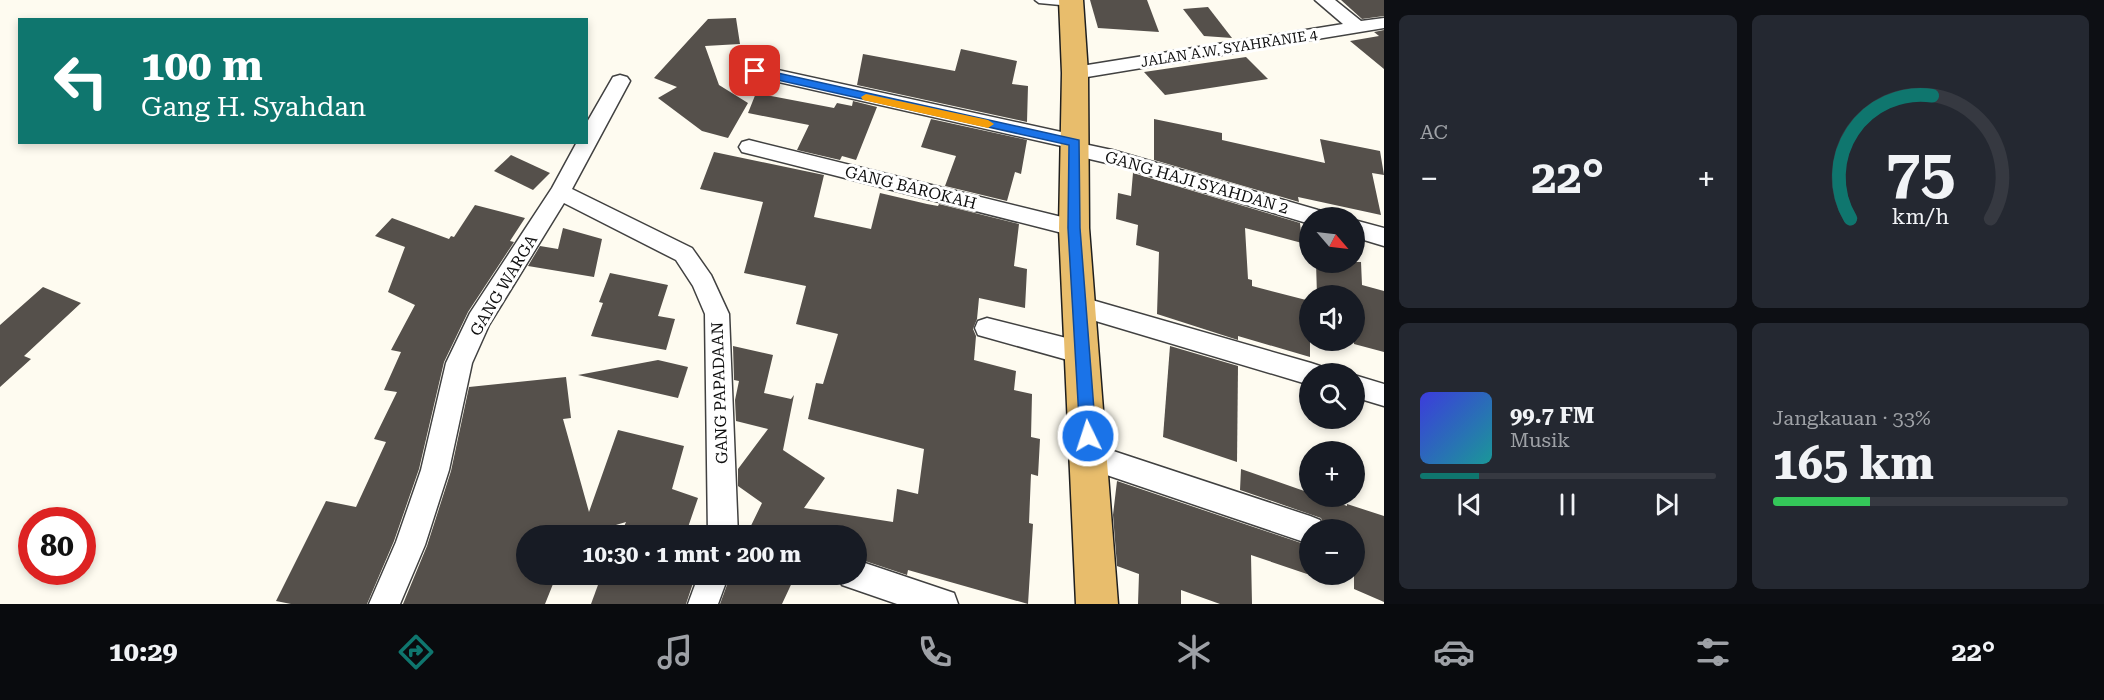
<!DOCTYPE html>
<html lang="id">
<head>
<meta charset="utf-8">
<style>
	:root { --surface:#171b24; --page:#242831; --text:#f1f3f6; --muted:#9ea1a6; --line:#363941; --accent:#0f766e }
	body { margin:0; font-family:"Roboto Serif",serif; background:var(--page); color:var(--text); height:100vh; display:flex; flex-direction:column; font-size:22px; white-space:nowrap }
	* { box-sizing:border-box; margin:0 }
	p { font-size:20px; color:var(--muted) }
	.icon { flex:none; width:33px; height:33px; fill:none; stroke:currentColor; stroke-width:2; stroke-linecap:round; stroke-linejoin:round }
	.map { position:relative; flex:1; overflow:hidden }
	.side { display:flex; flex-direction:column; gap:15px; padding:15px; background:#0d0f14; width:720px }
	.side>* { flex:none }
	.top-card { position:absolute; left:18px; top:18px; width:570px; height:126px; border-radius:0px; box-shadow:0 3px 9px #0003; background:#0f766e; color:#fff; overflow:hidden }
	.needle { width:39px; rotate:118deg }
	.tools { position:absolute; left:1299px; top:207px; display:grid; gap:12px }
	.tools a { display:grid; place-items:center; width:66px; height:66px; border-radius:50%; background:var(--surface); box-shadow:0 3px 9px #0003; font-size:30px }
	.speed { position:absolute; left:18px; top:507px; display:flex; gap:12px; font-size:30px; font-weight:700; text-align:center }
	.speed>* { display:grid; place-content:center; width:78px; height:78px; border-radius:50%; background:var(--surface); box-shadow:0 3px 9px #0003; line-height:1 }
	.speed .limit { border:9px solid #d22; background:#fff; color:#111 }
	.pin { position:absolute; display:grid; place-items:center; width:51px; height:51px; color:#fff; margin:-26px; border-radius:12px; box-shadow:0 3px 9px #0006 }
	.me { position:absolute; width:66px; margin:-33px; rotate:356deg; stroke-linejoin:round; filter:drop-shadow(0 0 4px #0008) }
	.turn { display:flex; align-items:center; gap:21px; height:126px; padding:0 24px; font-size:27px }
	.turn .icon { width:78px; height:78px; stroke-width:2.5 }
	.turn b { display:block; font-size:42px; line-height:51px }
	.big { font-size:45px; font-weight:700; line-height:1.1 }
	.side .tile { flex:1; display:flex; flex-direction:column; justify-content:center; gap:9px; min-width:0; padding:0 21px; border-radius:9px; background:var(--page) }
	.side .dial { align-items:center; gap:0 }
	.dial svg { height:156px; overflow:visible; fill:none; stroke:var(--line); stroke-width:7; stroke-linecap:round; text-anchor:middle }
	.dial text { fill:var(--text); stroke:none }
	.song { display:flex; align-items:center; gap:18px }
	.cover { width:72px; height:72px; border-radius:9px; background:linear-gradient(135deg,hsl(240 70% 55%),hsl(180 70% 35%)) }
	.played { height:6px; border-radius:3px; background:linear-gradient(90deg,var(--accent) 20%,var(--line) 20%) }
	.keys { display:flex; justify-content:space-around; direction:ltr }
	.heat { display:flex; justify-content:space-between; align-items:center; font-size:33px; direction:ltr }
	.charge { height:9px; border-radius:4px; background:linear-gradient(90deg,#34c759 33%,var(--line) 0) }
	.side .tiles { flex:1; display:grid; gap:15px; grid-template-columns:repeat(2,1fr) }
	.trip { position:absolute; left:516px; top:525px; width:351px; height:60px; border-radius:30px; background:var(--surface); box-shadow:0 3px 9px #0003; font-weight:700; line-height:60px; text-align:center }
	.tab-bar { display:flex; height:96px; justify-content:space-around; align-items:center; background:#090b0e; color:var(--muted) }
	.tab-bar .icon { width:42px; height:42px }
	.tab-bar .selected { color:var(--accent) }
	.tab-bar b { font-size:27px; color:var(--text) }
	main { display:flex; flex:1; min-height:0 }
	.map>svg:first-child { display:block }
	.building { fill:#55504b }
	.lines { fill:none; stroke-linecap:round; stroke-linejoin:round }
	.service-casing { stroke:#414141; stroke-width:3 }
	.minor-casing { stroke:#414141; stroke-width:3 }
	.trunk-casing { stroke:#1f1f1f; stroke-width:3 }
	.service { fill:#fff; fill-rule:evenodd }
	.minor { fill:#fff; fill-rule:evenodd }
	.trunk { fill:#e8bd6c; fill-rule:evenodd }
	.route { fill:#1a73e8; stroke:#114b97; stroke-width:1.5 }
	.slow { fill:#f59e0b }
	.labels { text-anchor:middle; stroke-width:6; stroke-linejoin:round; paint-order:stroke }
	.far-street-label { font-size:14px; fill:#0e0e0e; stroke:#fff }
	.street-label { font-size:16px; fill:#0e0e0e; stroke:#fff }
</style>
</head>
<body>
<main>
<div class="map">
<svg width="1384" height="604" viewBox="0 0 1384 604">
	<rect width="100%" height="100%" fill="#fefbf0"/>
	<g class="building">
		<path d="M 1090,0 L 1147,0 L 1159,32 L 1098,28 Z"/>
		<path d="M 1341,0 L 1384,0 L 1384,16 L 1362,19 Z"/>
		<path d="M 1208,7 L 1232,38 L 1204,36 L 1183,9 Z"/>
		<path d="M 736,18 L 740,44 L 705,46 L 719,85 L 748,103 L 728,138 L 702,131 L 658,98 L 677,87 L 654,78 L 708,19 Z"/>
		<path d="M 1384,30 L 1384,69 L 1350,41 L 1379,36 L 1374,32 Z"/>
		<path d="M 961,49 L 1017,61 L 1012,84 L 1028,86 L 1027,122 L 857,85 L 863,54 L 955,71 Z"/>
		<path d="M 1246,57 L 1268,79 L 1165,95 L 1144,72 Z"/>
		<path d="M 756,93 L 834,108 L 837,103 L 852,106 L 853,101 L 877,107 L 856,160 L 842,156 L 840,160 L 797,150 L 809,125 L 748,113 Z"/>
		<path d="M 931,119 L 1027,140 L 1021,174 L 1015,172 L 1007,201 L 945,186 L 956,156 L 921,147 Z"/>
		<path d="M 1154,119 L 1222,133 L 1222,140 L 1325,163 L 1320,139 L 1380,151 L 1384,175 L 1372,173 L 1381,215 L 1298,197 L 1299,202 L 1154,160 Z"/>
		<path d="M 714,152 L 824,175 L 814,217 L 871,229 L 880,193 L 927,204 L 938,206 L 939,204 L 1019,224 L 1014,266 L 1027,269 L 1025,308 L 979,298 L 977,319 L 973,329 L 976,336 L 974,360 L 1016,371 L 1014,390 L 1032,394 L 1031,437 L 1040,439 L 1038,476 L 1031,474 L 1029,523 L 1033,524 L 1028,604 L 908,570 L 907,575 L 856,558 L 856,536 L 746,536 L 762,503 L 738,486 L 738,469 L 768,429 L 736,421 L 735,400 L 739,381 L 734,380 L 733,346 L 773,355 L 764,393 L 791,399 L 794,395 L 783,450 L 825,478 L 804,508 L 893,522 L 897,489 L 918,494 L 924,449 L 808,419 L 816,383 L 823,384 L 838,334 L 796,324 L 806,286 L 744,273 L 763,202 L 700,189 Z"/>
		<path d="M 511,155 L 550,173 L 533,190 L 494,171 Z"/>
		<path d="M 1133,173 L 1300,223 L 1302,243 L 1245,228 L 1248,279 L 1252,280 L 1252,286 L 1310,301 L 1310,357 L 1238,336 L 1238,340 L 1157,314 L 1159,252 L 1136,245 L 1138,225 L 1116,219 L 1118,193 L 1131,196 Z"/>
		<path d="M 475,205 L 525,218 L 510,241 L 514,242 L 468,312 L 444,362 L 419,469 L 394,541 L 367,604 L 291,604 L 276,601 L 326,501 L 356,507 L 386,442 L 374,439 L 397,392 L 384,390 L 401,352 L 391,350 L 415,305 L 388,292 L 405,247 L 375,236 L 392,218 L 449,239 L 451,236 L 454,237 Z"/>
		<path d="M 563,228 L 602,239 L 594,277 L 528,266 L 540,246 L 558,249 Z"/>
		<path d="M 1316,262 L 1361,262 L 1362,285 L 1384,291 L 1384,352 L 1354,344 L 1354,296 L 1317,296 Z"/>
		<path d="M 610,273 L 668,285 L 658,316 L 675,319 L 666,350 L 591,336 L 603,303 L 599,302 Z"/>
		<path d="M 43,287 L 81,303 L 24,356 L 31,359 L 0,387 L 0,325 Z"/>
		<path d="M 1170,346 L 1238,366 L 1237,462 L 1163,437 Z"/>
		<path d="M 658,360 L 688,367 L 678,398 L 578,375 Z"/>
		<path d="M 566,377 L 571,418 L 563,419 L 589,512 L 618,430 L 684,446 L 672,489 L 698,498 L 685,536 L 620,536 L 626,522 L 579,536 L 526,536 L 526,574 L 557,574 L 545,604 L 403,604 L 427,546 L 451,471 L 469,387 Z"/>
		<path d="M 1241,469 L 1310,493 L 1310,496 L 1320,496 L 1347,506 L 1347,504 L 1384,516 L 1384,602 L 1354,589 L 1354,530 L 1326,530 L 1321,518 L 1240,490 Z"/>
		<path d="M 1117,481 L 1310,546 L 1310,575 L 1251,555 L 1252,604 L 1220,604 L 1181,590 L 1181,604 L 1138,604 L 1139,574 L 1117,566 L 1113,515 Z"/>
		<path d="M 602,574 L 696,574 L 686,604 L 591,604 Z"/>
		<path d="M 731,574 L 796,574 L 782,604 L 720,604 Z"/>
	</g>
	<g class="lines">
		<g class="service-casing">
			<path id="service" d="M 1035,0 L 1067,0 L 1075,3 L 1071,6 L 1039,3 Z"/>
		</g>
		<g class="minor-casing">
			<g id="minor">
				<path d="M 1315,0 L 1335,0 L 1361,21 L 1384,18 L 1384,28 L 1075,79 L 1068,77 L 1066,73 L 1068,69 L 1075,67 L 1343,24 Z"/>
				<path d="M 755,65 L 1075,135 L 1082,137 L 1084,144 L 1112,150 L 1318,210 L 1326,212 L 1329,218 L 1310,218 L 1310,224 L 1111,164 L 1068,154 L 1066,147 L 748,75 L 746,71 L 748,67 Z"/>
				<path d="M 620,75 L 627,77 L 630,81 L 572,189 L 692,248 L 711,275 L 729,314 L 738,536 L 708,536 L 705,314 L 693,286 L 676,260 L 564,203 L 489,325 L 472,363 L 449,470 L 425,545 L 400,604 L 369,604 L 396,542 L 421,470 L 446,363 L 470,313 L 552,188 L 577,142 L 586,142 L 586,124 L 613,77 Z"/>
				<path d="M 749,140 L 1074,220 L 1082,222 L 1085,228 L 1082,234 L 1074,236 L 742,152 L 739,147 L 742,142 Z"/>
				<path d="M 1354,220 L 1384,228 L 1384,246 L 1354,237 Z"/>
				<path d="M 1078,296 L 1311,363 L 1320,366 L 1324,374 L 1310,374 L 1310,385 L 1069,313 L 1066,306 L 1069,299 Z"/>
				<path d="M 987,318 L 1082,342 L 1091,345 L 1095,353 L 1091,361 L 1082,364 L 978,335 L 975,328 L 978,321 Z"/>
				<path d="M 1354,375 L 1384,384 L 1384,406 L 1354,397 Z"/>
				<path d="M 1089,443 L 1310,516 L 1320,520 L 1324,530 L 1310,530 L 1310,544 L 1089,469 L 1079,465 L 1075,456 L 1079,447 Z"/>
				<path d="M 856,560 L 954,593 L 958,604 L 897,604 L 842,585 L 838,574 L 856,574 Z"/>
				<path d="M 699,574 L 729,574 L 718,604 L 688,604 Z"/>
			</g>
		</g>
		<g class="trunk-casing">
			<path id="trunk" d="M 1059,0 L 1083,0 L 1088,73 L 1089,228 L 1118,604 L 1076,604 L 1059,228 L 1062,73 Z"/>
		</g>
		<use href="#service" class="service"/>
		<use href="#minor" class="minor"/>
		<use href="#trunk" class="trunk"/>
	</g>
	<path class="route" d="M 755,68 L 1079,140 L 1080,228 L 1096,436 L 1093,441 L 1088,443 L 1083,441 L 1080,436 L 1068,228 L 1069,145 L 751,74 L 749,71 Z"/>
	<path class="slow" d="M 866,94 L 988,120 L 994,124 L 988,128 L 863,100 L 861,97 Z"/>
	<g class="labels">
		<g class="far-street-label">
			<text transform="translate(1229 48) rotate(-9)" y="5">JALAN A.W. SYAHRANIE 4</text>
		</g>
		<g class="street-label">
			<text transform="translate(1197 182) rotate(16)" y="6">GANG HAJI SYAHDAN 2</text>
			<text transform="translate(911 187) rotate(14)" y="6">GANG BAROKAH</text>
			<text transform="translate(503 285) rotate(-59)" y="6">GANG WARGA</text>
			<text transform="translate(719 393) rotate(-92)" y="6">GANG PAPADAAN</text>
		</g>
	</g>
</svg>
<div class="tools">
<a><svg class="needle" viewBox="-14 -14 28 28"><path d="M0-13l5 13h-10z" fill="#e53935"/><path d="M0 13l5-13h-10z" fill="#9ea1a6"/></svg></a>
<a><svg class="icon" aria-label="sound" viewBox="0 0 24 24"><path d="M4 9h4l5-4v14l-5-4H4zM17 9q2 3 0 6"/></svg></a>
<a><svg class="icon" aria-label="search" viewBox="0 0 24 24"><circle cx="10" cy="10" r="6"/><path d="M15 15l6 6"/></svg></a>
<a>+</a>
<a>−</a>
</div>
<div class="speed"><div class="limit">80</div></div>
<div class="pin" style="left:755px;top:71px;background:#d93025"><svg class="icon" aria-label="arrive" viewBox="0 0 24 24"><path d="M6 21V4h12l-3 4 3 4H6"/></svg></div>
<svg class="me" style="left:1088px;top:436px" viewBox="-20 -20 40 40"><circle r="17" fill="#1a73e8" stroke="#fff" stroke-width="3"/><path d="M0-11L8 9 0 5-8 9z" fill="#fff"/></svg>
<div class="trip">10:30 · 1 mnt · 200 m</div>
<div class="top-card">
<div class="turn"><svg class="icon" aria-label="left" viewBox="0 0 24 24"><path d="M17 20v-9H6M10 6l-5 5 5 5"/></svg><div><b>100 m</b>Gang H. Syahdan</div></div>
</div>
</div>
<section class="side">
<div class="tiles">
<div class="tile"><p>AC</p>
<div class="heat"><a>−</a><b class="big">22°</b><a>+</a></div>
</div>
<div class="tile dial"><svg viewBox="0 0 100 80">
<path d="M14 69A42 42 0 1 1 86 69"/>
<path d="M14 69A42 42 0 0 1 56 6" stroke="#0f766e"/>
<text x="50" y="56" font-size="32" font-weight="700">75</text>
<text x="50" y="72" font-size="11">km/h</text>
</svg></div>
<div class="tile">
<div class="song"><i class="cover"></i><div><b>99.7 FM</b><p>Musik</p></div></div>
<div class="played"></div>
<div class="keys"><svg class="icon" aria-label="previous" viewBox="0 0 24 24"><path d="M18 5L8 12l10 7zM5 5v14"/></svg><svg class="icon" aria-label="pause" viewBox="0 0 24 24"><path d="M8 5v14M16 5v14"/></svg><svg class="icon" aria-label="next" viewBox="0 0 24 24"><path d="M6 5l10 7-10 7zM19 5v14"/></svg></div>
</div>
<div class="tile"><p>Jangkauan · 33%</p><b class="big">165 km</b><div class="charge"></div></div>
</div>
</section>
</main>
<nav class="tab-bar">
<b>10:29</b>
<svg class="icon selected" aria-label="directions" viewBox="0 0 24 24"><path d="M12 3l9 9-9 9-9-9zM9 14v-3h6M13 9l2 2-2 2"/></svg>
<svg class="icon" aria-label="music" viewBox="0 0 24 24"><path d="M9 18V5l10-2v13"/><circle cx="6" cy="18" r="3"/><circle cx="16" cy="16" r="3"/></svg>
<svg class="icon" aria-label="phone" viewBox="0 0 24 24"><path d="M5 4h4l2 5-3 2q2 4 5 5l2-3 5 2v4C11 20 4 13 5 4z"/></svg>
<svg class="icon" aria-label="climate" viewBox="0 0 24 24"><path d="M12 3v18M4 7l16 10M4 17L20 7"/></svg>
<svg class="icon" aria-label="car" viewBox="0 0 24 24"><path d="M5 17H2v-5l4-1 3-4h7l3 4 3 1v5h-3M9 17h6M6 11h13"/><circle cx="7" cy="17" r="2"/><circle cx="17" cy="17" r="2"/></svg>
<svg class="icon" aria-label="filters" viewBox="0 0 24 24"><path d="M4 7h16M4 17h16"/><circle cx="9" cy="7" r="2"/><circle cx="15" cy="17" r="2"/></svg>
<b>22°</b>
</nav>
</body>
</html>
